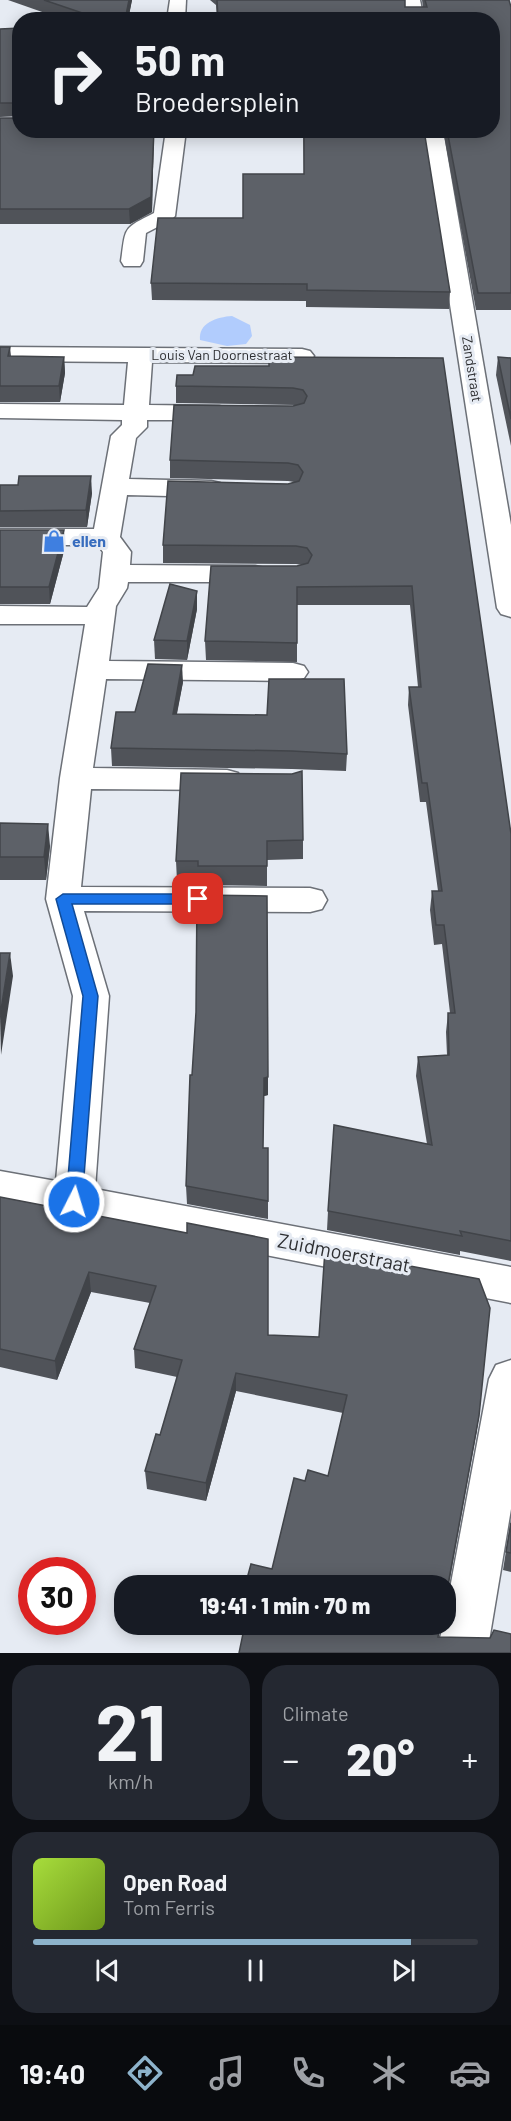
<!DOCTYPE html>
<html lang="en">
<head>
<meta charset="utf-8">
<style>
	:root { --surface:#171b24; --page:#242831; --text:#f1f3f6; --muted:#9ea1a6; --line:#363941; --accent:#8db3cb }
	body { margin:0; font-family:Barlow,sans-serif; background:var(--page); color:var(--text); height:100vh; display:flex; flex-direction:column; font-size:22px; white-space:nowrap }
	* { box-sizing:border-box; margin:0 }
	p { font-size:20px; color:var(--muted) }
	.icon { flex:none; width:33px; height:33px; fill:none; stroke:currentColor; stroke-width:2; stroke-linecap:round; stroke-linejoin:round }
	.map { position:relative; height:1653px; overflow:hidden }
	.sheet { display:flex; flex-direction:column; gap:12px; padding:12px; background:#0d0f14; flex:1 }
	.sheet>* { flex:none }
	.banner { position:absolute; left:12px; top:12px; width:488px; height:126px; border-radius:24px; box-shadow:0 3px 15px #0003; background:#171b24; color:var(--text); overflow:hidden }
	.speed { position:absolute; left:18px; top:1557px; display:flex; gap:12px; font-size:30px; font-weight:700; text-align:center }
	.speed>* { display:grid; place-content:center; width:78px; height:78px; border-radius:50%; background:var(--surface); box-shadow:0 3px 15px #0003; line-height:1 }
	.speed .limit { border:9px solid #d22; background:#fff; color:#111 }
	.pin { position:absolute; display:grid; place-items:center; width:51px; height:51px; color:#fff; margin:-26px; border-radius:12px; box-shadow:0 3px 9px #0006 }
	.me { position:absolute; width:66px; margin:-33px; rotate:5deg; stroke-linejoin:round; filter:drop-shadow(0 0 4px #0008) }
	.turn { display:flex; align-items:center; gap:21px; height:126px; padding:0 24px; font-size:27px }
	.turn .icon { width:78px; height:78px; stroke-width:2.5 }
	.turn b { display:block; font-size:42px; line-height:51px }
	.big { font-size:45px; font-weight:800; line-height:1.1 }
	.sheet .tile { flex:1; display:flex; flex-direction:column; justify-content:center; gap:9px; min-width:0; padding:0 21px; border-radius:24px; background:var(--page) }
	.sheet .dial { align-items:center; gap:0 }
	.dial b { font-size:78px; line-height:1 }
	.song { display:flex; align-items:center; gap:18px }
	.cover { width:72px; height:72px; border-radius:9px; background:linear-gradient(135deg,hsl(80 70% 55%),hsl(80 70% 35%)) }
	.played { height:6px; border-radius:3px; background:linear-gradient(90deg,var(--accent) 85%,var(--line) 85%) }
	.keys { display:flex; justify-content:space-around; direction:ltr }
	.heat { display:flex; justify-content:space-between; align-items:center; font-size:33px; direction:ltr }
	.sheet .tiles { flex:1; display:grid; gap:12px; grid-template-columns:1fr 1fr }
	.tile:last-child { grid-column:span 2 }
	.trip { position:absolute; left:114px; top:1575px; width:342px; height:60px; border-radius:24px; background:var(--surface); box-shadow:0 3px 15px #0003; font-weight:800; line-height:60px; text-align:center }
	.tabs { display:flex; height:96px; justify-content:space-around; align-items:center; background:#090b0e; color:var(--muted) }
	.tabs .icon { width:42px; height:42px }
	.tabs .active { color:var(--accent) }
	.tabs b { font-size:27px; color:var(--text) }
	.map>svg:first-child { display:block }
	.green { fill:#b1ccfd }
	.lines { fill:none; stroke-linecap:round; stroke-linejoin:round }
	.minor-casing { stroke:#6c7077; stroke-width:3 }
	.minor { fill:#fff; fill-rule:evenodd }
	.wall { fill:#505359 }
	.shaded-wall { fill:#414449 }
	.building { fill:#5d6168; stroke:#414449; stroke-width:1.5 }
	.route { fill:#1a73e8; stroke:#114b97; stroke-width:1.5 }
	.labels { text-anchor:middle; stroke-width:6; stroke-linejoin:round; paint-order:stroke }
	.far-street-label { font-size:14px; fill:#2d2e31; stroke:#e6ebf3 }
	.shop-label { font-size:16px; font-weight:bold; fill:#366cbe; stroke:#e6ebf3; text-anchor:start }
	.near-street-label { font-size:20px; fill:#2d2e31; stroke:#e6ebf3 }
</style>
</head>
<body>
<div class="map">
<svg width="511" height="1653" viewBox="0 0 511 1653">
	<rect width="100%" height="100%" fill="#e6ebf3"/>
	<path class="green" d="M 232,316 L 250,325 L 252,336 L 246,344 L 227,346 L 200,340 C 198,323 217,317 232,316 Z"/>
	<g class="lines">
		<g class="minor-casing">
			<g id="minor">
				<path d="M 170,0 L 186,0 L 185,20 L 167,20 Z"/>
				<path d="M 404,0 L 420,0 L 424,20 L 406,20 Z"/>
				<path d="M 166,130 L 186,130 L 175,216 L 171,220 L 146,233 L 143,261 L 140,266 L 124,266 L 121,261 C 126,227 122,229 154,213 Z"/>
				<path d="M 423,130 L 443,130 L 511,525 L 511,617 L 501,614 L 497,608 Z"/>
				<path d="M 0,347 L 302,349 L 310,351 L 314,356 L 310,361 L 302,363 L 152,362 L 149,405 L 219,406 L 228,408 L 231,413 L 228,418 L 219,420 L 147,420 L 147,427 L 136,438 L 129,479 L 211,481 L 220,483 L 224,489 L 220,495 L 211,497 L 127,495 L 120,537 L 131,552 L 130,565 L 255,566 L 265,568 L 269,574 L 265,580 L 255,582 L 128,582 L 127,588 L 116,606 L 109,661 L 293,663 L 304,666 L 308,672 L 304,678 L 293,681 L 106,679 L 93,768 L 227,770 L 238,773 L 243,780 L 238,787 L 227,790 L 91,789 L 81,887 L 310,888 L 322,891 L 327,900 L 322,909 L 310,912 L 84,911 L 109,996 L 95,1189 L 511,1267 L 511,1303 L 0,1203 L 0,1171 L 56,1181 L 73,996 L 46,899 L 60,778 L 85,624 L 0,624 L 0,606 L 87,607 L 99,588 L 103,552 L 98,545 L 0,545 L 0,529 L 94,529 L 111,436 L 122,425 L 122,420 L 0,418 L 0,404 L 124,405 L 128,362 L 0,361 Z"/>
				<path d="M 511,1360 L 511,1509 L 487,1653 L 437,1653 L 443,1624 L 446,1624 L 446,1610 L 489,1379 L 496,1365 Z"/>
			</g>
		</g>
		<use href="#minor" class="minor"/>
	</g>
	<g class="wall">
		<path d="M 8,0 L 132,0 L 128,20 L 65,20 Z"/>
		<path d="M 210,0 L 405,0 L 405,7 L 423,7 L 422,0 L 509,0 L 511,7 L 511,310 L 476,310 L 443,130 L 492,130 L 492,20 L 217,20 L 216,5 Z"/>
		<path d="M 20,28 L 20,116 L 0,117 L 0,29 Z"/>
		<path d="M 0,118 L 154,130 L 152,212 L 130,224 L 0,224 Z"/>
		<path d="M 303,130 L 450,292 L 449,309 L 306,307 L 306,301 L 152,300 L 151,283 L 304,174 Z"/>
		<path d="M 0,347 L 10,347 L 11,356 L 64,357 L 65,373 L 60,402 L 0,402 Z"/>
		<path d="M 498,357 L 511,358 L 511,446 L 496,375 Z"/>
		<path d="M 443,358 L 511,834 L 511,1261 L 460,1251 L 460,1255 L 327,1230 L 328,1211 L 427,1144 L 416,1076 L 418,1057 L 447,1055 L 446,1032 L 448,1013 L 450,1013 L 442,944 L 434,945 L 430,910 L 432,891 L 438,891 L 426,802 L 420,802 L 408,705 L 409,687 L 418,687 L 410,605 L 297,605 L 297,662 L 206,660 L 205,641 L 297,566 L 302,565 L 296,564 L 163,563 L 163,545 L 288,484 L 294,482 L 288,481 L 170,478 L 170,460 L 296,405 L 176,403 L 176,386 L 193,375 L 269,366 Z"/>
		<path d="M 0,485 L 92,493 L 87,527 L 0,527 Z"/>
		<path d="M 0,530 L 65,547 L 50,604 L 0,604 Z"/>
		<path d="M 197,591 L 197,609 L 187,660 L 155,659 L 154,640 Z"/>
		<path d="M 183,682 L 177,714 L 347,754 L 346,771 L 292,769 L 112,766 L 111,748 L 135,712 Z"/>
		<path d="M 181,773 L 303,840 L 303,859 L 267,860 L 267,886 L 199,885 L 199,881 L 177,881 L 176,861 Z"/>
		<path d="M 0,823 L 50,846 L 46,880 L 0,880 Z"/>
		<path d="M 192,1075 L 268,1095 L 264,1096 L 263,1148 L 268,1148 L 268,1219 L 187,1204 L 186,1186 Z"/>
		<path d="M 0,1197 L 268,1335 L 479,1416 L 476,1435 L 272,1569 L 305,1481 L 328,1476 L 343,1413 L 236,1391 L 206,1501 L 147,1489 L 145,1471 L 160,1435 L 177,1377 L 135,1368 L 134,1349 L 150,1303 L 91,1292 L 57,1380 L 0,1367 Z"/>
		<path d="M 511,1519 L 511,1572 L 503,1570 Z"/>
		<path d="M 239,1624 L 441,1624 L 438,1637 L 511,1653 L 244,1630 L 239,1629 Z"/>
	</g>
	<g class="shaded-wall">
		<path d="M 129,0 L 132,0 L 128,20 L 125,20 Z"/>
		<path d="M 154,130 L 152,212 L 130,224 L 129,209 Z"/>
		<path d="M 64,357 L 65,373 L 60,402 L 59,386 Z"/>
		<path d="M 91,476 L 92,493 L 87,527 L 86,510 Z"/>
		<path d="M 64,530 L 65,547 L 50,604 L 49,587 Z"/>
		<path d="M 197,591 L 197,609 L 187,660 L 187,641 Z"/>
		<path d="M 182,665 L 183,682 L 173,732 L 173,714 Z"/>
		<path d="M 48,824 L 50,846 L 46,880 L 44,857 Z"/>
		<path d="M 10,953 L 13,976 L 1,1055 L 0,1016 Z"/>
		<path d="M 268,1077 L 268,1095 L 264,1096 L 264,1078 Z"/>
		<path d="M 89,1272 L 91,1292 L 57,1380 L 55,1361 Z"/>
		<path d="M 236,1373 L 236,1391 L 206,1501 L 206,1483 Z"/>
		<path d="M 479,1416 L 476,1435 L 446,1600 L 446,1596 Z"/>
	</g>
	<g class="building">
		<path d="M 44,0 L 129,0 L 125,20 L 103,20 Z"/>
		<path d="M 217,0 L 405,0 L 405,7 L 427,7 L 425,0 L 509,0 L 511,7 L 511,293 L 478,293 L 447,130 L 492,130 L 492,20 L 218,20 Z"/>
		<path d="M 20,28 L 20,103 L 0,103 L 0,29 Z"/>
		<path d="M 0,118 L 20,118 L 20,130 L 154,130 L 151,197 L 129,209 L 0,209 Z"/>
		<path d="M 304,130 L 424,130 L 450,292 L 307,290 L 307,284 L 151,283 L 158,218 L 243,218 L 243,174 L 304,174 Z"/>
		<path d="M 0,347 L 10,347 L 8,356 L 64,357 L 59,386 L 0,386 Z"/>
		<path d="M 269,357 L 443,358 L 511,834 L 511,1241 L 460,1231 L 462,1236 L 328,1211 L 334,1125 L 432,1145 L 418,1057 L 449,1055 L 448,1013 L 455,1013 L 444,925 L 436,925 L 432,891 L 442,891 L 427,783 L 422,783 L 409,687 L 421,687 L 412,586 L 297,587 L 297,643 L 205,641 L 211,566 L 297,566 L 308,563 L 312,555 L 307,548 L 296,546 L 163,545 L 168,481 L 288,484 L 299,481 L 303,472 L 298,465 L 288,463 L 170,460 L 174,405 L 293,406 L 304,403 L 307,396 L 303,390 L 293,388 L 176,386 L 177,375 L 193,375 L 195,366 L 269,366 Z"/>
		<path d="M 498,357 L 511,358 L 511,419 Z"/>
		<path d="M 19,476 L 91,476 L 86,510 L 0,511 L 0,485 L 18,485 Z"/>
		<path d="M 0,530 L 64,530 L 49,587 L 0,587 Z"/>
		<path d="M 170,584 L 197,591 L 187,641 L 154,640 Z"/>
		<path d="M 148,664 L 182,665 L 173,714 L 267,715 L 269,679 L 344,679 L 347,754 L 292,751 L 111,748 L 116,712 L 135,712 Z"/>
		<path d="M 302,771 L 303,840 L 267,841 L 267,866 L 198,866 L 198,861 L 176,861 L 181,773 L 292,774 Z"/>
		<path d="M 0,823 L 48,824 L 44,857 L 0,857 Z"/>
		<path d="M 197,895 L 267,896 L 268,1077 L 264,1078 L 263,1148 L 268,1148 L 268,1201 L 186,1186 L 190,1075 L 192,1075 L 196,1012 Z"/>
		<path d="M 0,953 L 10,953 L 0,1016 Z"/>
		<path d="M 0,1197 L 187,1233 L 187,1223 L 268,1239 L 268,1335 L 319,1337 L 325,1250 L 479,1279 L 490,1308 L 479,1416 L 446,1596 L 446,1586 L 245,1586 L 251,1564 L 272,1569 L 294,1478 L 305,1481 L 308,1470 L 328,1476 L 347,1395 L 236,1373 L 206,1483 L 145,1471 L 156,1434 L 160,1435 L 182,1360 L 134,1349 L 156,1286 L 89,1272 L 55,1361 L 0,1349 Z"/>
		<path d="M 511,1523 L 511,1553 L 506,1552 Z"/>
		<path d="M 245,1624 L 440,1624 L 438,1637 L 490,1638 L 494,1630 L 511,1634 L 511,1653 L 239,1653 Z"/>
	</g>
	<path class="route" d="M 63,894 L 198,894 L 205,899 L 198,904 L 72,904 L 98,996 L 82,1202 L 80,1207 L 68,1207 L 66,1202 L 83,996 L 56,899 Z"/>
	<defs>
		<g id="shop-bare" transform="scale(1.8)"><path d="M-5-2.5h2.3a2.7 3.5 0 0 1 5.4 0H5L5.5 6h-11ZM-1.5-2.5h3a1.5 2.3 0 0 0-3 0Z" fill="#3f7fe0" stroke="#e6ebf3" stroke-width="2.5" paint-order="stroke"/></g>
	</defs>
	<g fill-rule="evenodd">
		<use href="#shop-bare" x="54" y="541"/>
	</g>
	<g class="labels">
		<g class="far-street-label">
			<text x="222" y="360">Louis Van Doornestraat</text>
			<text transform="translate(472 369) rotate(81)" y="5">Zandstraat</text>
		</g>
		<g class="shop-label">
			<text x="72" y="547">ellen</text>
		</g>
		<g class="near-street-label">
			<text transform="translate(344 1253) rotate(11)" y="7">Zuidmoerstraat</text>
		</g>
	</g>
</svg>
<div class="speed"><div class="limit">30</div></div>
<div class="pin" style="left:198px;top:899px;background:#d93025"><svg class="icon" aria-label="arrive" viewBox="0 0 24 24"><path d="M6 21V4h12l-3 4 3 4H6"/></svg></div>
<svg class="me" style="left:74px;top:1202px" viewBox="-20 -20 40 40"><circle r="17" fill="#1a73e8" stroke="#fff" stroke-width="3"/><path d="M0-11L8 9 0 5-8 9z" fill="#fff"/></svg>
<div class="trip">19:41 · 1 min · 70 m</div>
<div class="banner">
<div class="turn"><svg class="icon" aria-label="right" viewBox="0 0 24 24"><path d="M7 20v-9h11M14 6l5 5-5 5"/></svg><div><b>50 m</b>Broedersplein</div></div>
</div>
</div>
<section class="sheet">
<div class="tiles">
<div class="tile dial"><b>21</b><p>km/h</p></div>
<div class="tile"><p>Climate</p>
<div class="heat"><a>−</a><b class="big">20°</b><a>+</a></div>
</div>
<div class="tile">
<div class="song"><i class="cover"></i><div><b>Open Road</b><p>Tom Ferris</p></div></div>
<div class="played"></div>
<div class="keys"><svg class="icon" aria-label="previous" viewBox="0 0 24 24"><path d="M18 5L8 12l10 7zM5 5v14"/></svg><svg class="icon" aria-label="pause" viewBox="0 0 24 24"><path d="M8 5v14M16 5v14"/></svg><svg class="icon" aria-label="next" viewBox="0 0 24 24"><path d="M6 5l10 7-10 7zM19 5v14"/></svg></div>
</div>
</div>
</section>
<nav class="tabs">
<b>19:40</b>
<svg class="icon active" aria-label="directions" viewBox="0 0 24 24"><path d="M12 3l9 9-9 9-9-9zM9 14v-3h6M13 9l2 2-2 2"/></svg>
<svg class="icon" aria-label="music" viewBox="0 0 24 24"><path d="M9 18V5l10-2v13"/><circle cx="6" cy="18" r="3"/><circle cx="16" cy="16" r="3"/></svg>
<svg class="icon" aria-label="phone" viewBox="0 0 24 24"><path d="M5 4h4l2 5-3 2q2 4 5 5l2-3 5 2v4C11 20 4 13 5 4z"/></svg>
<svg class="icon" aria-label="climate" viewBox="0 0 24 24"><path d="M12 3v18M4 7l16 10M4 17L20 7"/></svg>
<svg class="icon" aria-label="car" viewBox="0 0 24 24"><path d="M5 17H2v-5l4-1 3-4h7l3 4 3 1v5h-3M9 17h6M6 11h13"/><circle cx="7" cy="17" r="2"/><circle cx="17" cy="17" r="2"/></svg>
</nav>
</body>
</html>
